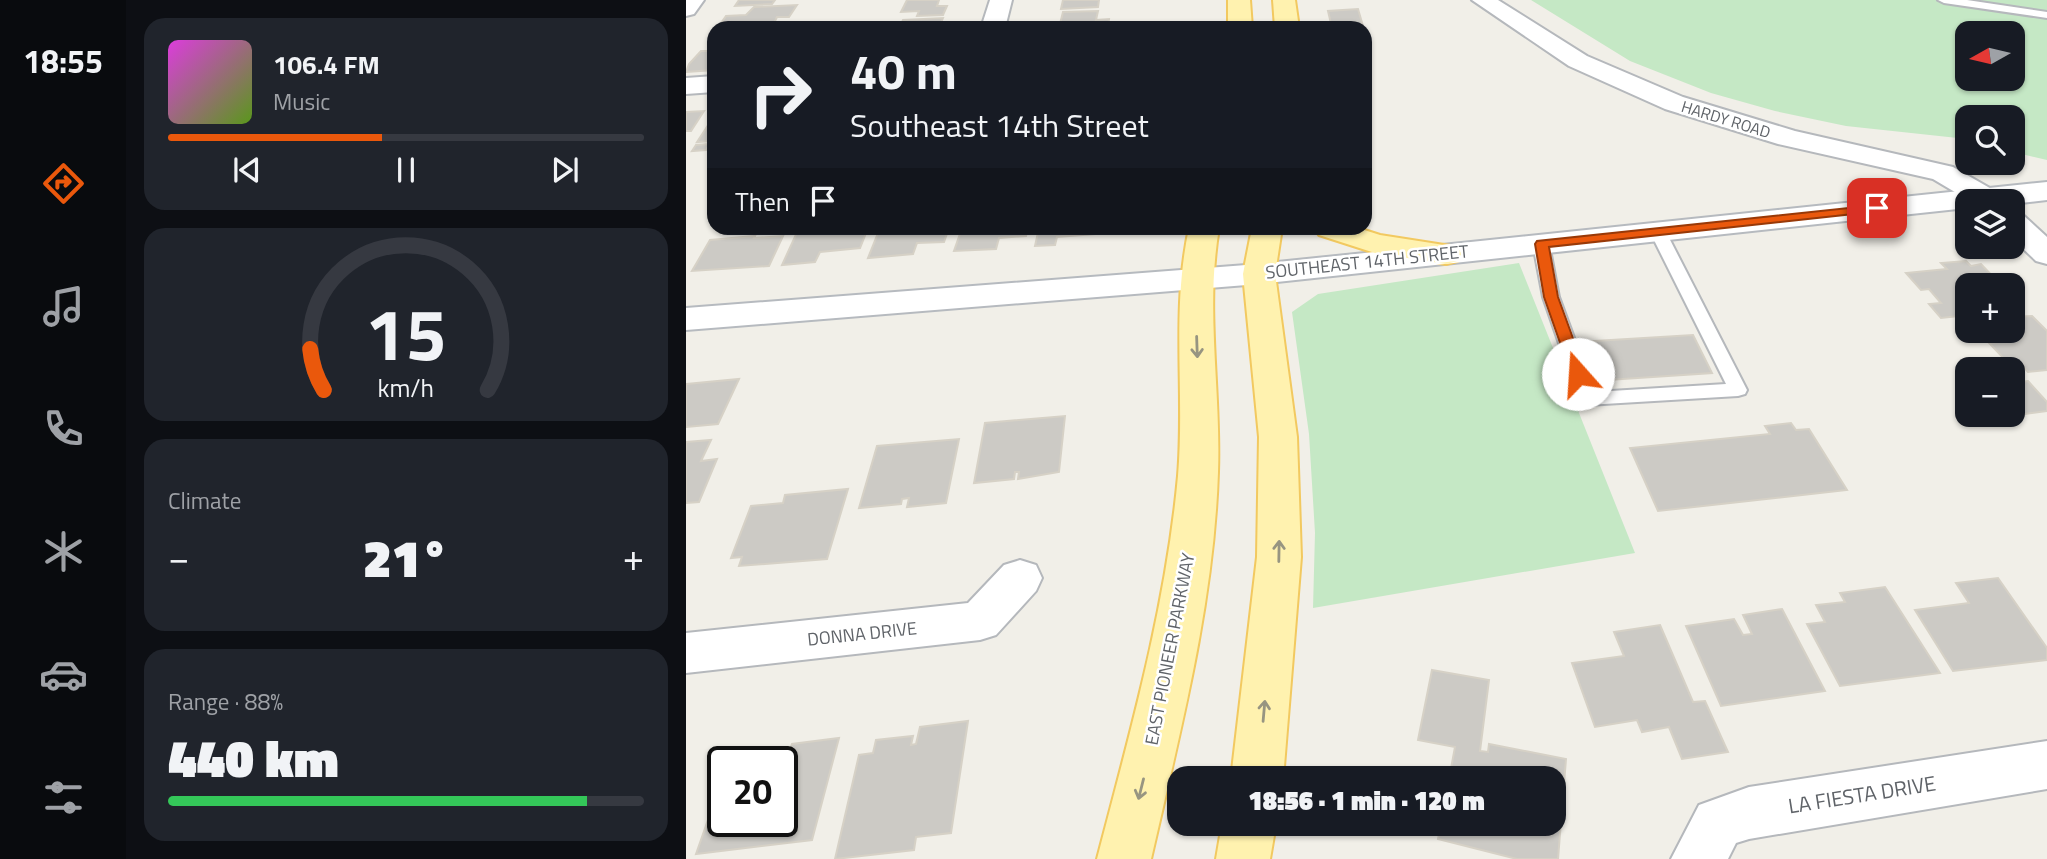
<!DOCTYPE html>
<html lang="en">
<head>
<meta charset="utf-8">
<style>
	:root { --surface:#171b24; --page:#20242c; --text:#f1f3f6; --muted:#9ea1a6; --line:#363941; --accent:#ea580c }
	body { margin:0; font-family:"Titillium Web",sans-serif; background:var(--page); color:var(--text); height:100vh; display:flex; flex-direction:column; font-size:26px; white-space:nowrap }
	* { box-sizing:border-box; margin:0 }
	p { font-size:23px; color:var(--muted) }
	.icon { flex:none; width:38px; height:38px; fill:none; stroke:currentColor; stroke-width:2; stroke-linecap:round; stroke-linejoin:round }
	.map { position:relative; flex:1; overflow:hidden }
	.panel { display:flex; flex-direction:column; gap:18px; padding:18px; background:#0d0f14; width:560px }
	.panel>* { flex:none }
	.hud { position:absolute; left:21px; top:21px; width:665px; height:214px; border-radius:21px; box-shadow:0 2px 5px #0004; background:#171b24; color:var(--text); overflow:hidden }
	.needle { width:46px; rotate:262deg }
	.fabs { position:absolute; left:1269px; top:21px; display:grid; gap:14px }
	.fabs a { display:grid; place-items:center; width:70px; height:70px; border-radius:14px; background:var(--surface); box-shadow:0 2px 5px #0004; font-size:35px }
	.speed { position:absolute; left:21px; top:746px; display:flex; gap:14px; font-size:35px; font-weight:700; text-align:center }
	.speed>* { display:grid; place-content:center; width:91px; height:91px; border-radius:50%; background:var(--surface); box-shadow:0 2px 5px #0004; line-height:1 }
	.speed .limit { border:4px solid #111; border-radius:10px; background:#fff; color:#111 }
	.pin { position:absolute; display:grid; place-items:center; width:60px; height:60px; color:#fff; margin:-30px; border-radius:14px; box-shadow:0 4px 10px #0006 }
	.me { position:absolute; width:77px; margin:-38px; rotate:341deg; stroke-linejoin:round; filter:drop-shadow(0 0 5px #0008) }
	.turn { display:flex; align-items:center; gap:24px; height:147px; padding:0 28px; font-size:32px }
	.turn .icon { width:91px; height:91px; stroke-width:2.5 }
	.turn b { display:block; font-size:49px; line-height:60px }
	.then { display:flex; align-items:center; height:66px; padding:0 28px; background:#0003; gap:14px; font-size:26px }
	.big { font-size:52px; font-weight:800; line-height:1.1 }
	.panel .tile { flex:1; display:flex; flex-direction:column; justify-content:center; gap:10px; min-width:0; padding:0 24px; border-radius:21px; background:var(--page) }
	.panel .dial { align-items:center; gap:0 }
	.dial svg { height:182px; overflow:visible; fill:none; stroke:var(--line); stroke-width:7; stroke-linecap:round; text-anchor:middle }
	.dial text { fill:var(--text); stroke:none }
	.song { display:flex; align-items:center; gap:21px }
	.cover { width:84px; height:84px; border-radius:10px; background:linear-gradient(135deg,hsl(300 70% 55%),hsl(90 70% 35%)) }
	.played { height:7px; border-radius:4px; background:linear-gradient(90deg,var(--accent) 45%,var(--line) 45%) }
	.keys { display:flex; justify-content:space-around; direction:ltr }
	.heat { display:flex; justify-content:space-between; align-items:center; font-size:38px; direction:ltr }
	.charge { height:10px; border-radius:5px; background:linear-gradient(90deg,#34c759 88%,var(--line) 0) }
	.trip { position:absolute; left:481px; top:766px; width:399px; height:70px; border-radius:21px; background:var(--surface); box-shadow:0 2px 5px #0004; font-weight:800; line-height:70px; text-align:center }
	main { display:flex; flex:1; min-height:0 }
	.menu { display:flex; flex-direction:column; width:126px; justify-content:space-around; align-items:center; background:#090b0e; color:var(--muted) }
	.menu .icon { width:49px; height:49px }
	.menu .current { color:var(--accent) }
	.menu b { font-size:32px; color:var(--text) }
	.map>svg:first-child { display:block }
	.green { fill:#c5e8c5; fill-rule:evenodd }
	.building { fill:#cccac5; stroke:#d6d1c6; stroke-width:2 }
	.lines { fill:none; stroke-linecap:round; stroke-linejoin:round }
	.lane-casing { stroke:#b5b8bc; stroke-width:4 }
	.street-casing { stroke:#b5b8bc; stroke-width:4 }
	.secondary-casing { stroke:#b6babf; stroke-width:4 }
	.primary-casing { stroke:#f2c960; stroke-width:4 }
	.lane { fill:#fff; fill-rule:evenodd }
	.street { fill:#fff; fill-rule:evenodd }
	.secondary { fill:#fff; fill-rule:evenodd }
	.primary { fill:#fff2af; fill-rule:evenodd }
	.oneway { stroke:#979581 }
	.route { fill:#ea580c; stroke:#983908; stroke-width:2 }
	.labels { text-anchor:middle; stroke-width:5; stroke-linejoin:round; paint-order:stroke }
	.far-street-label { font-size:16px; fill:#5f6368; stroke:#fff }
	.street-label { font-size:18px; fill:#5f6368; stroke:#fff }
	.near-street-label { font-size:21px; fill:#5f6368; stroke:#fff }
</style>
</head>
<body>
<main>
<nav class="menu">
<b>18:55</b>
<svg class="icon current" aria-label="directions" viewBox="0 0 24 24"><path d="M12 3l9 9-9 9-9-9zM9 14v-3h6M13 9l2 2-2 2"/></svg>
<svg class="icon" aria-label="music" viewBox="0 0 24 24"><path d="M9 18V5l10-2v13"/><circle cx="6" cy="18" r="3"/><circle cx="16" cy="16" r="3"/></svg>
<svg class="icon" aria-label="phone" viewBox="0 0 24 24"><path d="M5 4h4l2 5-3 2q2 4 5 5l2-3 5 2v4C11 20 4 13 5 4z"/></svg>
<svg class="icon" aria-label="climate" viewBox="0 0 24 24"><path d="M12 3v18M4 7l16 10M4 17L20 7"/></svg>
<svg class="icon" aria-label="car" viewBox="0 0 24 24"><path d="M5 17H2v-5l4-1 3-4h7l3 4 3 1v5h-3M9 17h6M6 11h13"/><circle cx="7" cy="17" r="2"/><circle cx="17" cy="17" r="2"/></svg>
<svg class="icon" aria-label="filters" viewBox="0 0 24 24"><path d="M4 7h16M4 17h16"/><circle cx="9" cy="7" r="2"/><circle cx="15" cy="17" r="2"/></svg>
</nav>
<section class="panel">
<div class="tile">
<div class="song"><i class="cover"></i><div><b>106.4 FM</b><p>Music</p></div></div>
<div class="played"></div>
<div class="keys"><svg class="icon" aria-label="previous" viewBox="0 0 24 24"><path d="M18 5L8 12l10 7zM5 5v14"/></svg><svg class="icon" aria-label="pause" viewBox="0 0 24 24"><path d="M8 5v14M16 5v14"/></svg><svg class="icon" aria-label="next" viewBox="0 0 24 24"><path d="M6 5l10 7-10 7zM19 5v14"/></svg></div>
</div>
<div class="tile dial"><svg viewBox="0 0 100 80">
<path d="M14 69A42 42 0 1 1 86 69"/>
<path d="M14 69A42 42 0 0 1 8 51" stroke="#ea580c"/>
<text x="50" y="56" font-size="32" font-weight="700">15</text>
<text x="50" y="72" font-size="11">km/h</text>
</svg></div>
<div class="tile"><p>Climate</p>
<div class="heat"><a>−</a><b class="big">21°</b><a>+</a></div>
</div>
<div class="tile"><p>Range · 88%</p><b class="big">440 km</b><div class="charge"></div></div>
</section>
<div class="map">
<svg width="1361" height="859" viewBox="0 0 1361 859">
	<rect width="100%" height="100%" fill="#f1efe8"/>
	<g class="green">
		<path d="M 845,0 L 1361,0 L 1361,160 L 1327,152 L 1326,117 L 1281,117 L 1281,139 L 1160,126 L 1089,111 L 1025,93 L 944,61 ZM 1281,33 L 1326,33 L 1326,79 L 1281,79 Z"/>
		<path d="M 833,263 L 949,553 L 627,608 L 629,533 L 623,434 L 606,312 L 632,294 Z"/>
	</g>
	<g class="building">
		<path d="M 53,0 L 89,0 L 86,4 L 49,6 Z"/>
		<path d="M 221,0 L 253,0 L 251,6 L 261,6 L 257,15 L 231,16 L 233,11 L 215,12 Z"/>
		<path d="M 377,0 L 413,0 L 412,7 L 375,9 Z"/>
		<path d="M 111,5 L 103,17 L 91,17 L 88,23 L 33,26 L 40,16 L 60,15 L 68,7 Z"/>
		<path d="M 672,9 L 677,26 L 646,28 L 642,11 Z"/>
		<path d="M 412,11 L 410,20 L 423,19 L 422,26 L 373,28 L 377,12 Z"/>
		<path d="M 257,18 L 253,28 L 213,28 L 217,20 Z"/>
		<path d="M 15,51 L 28,51 L 28,70 L 0,72 L 3,64 Z"/>
		<path d="M 18,111 L 5,131 L 0,131 L 0,112 Z"/>
		<path d="M 28,116 L 28,145 L 23,145 L 20,150 L 6,151 L 10,145 L 23,144 L 26,141 L 11,142 Z"/>
		<path d="M 113,228 L 182,228 L 174,248 L 134,252 L 129,262 L 96,265 Z"/>
		<path d="M 194,228 L 263,228 L 258,242 L 231,243 L 227,254 L 182,258 Z"/>
		<path d="M 276,228 L 342,228 L 340,236 L 313,238 L 310,249 L 268,251 Z"/>
		<path d="M 353,228 L 410,228 L 409,234 L 371,237 L 369,245 L 349,246 Z"/>
		<path d="M 69,236 L 68,238 L 97,236 L 83,266 L 6,271 L 24,240 Z"/>
		<path d="M 1280,261 L 1285,266 L 1295,264 L 1315,285 L 1281,285 L 1281,315 L 1255,318 L 1243,304 L 1255,303 L 1243,289 L 1235,290 L 1220,273 L 1261,269 L 1255,263 Z"/>
		<path d="M 1346,316 L 1361,331 L 1361,370 L 1342,372 L 1335,364 L 1324,365 L 1303,343 L 1316,341 L 1306,331 L 1326,331 L 1326,317 Z"/>
		<path d="M 1007,335 L 1026,373 L 907,381 L 893,342 Z"/>
		<path d="M 53,379 L 32,424 L 0,427 L 0,384 Z"/>
		<path d="M 1342,381 L 1361,402 L 1361,411 L 1323,416 L 1326,415 L 1326,383 Z"/>
		<path d="M 379,416 L 373,472 L 332,479 L 333,472 L 329,472 L 328,479 L 288,483 L 299,423 Z"/>
		<path d="M 1105,423 L 1110,430 L 1123,429 L 1161,490 L 972,511 L 944,448 L 1084,434 L 1079,426 Z"/>
		<path d="M 273,439 L 260,503 L 221,507 L 223,498 L 216,499 L 215,504 L 173,508 L 191,446 Z"/>
		<path d="M 25,440 L 15,461 L 31,459 L 13,502 L 0,503 L 0,442 Z"/>
		<path d="M 162,489 L 141,559 L 53,566 L 56,557 L 45,558 L 65,506 L 97,503 L 99,495 Z"/>
		<path d="M 1312,578 L 1361,648 L 1361,660 L 1267,671 L 1229,610 L 1283,603 L 1270,583 Z"/>
		<path d="M 1199,587 L 1254,673 L 1154,686 L 1121,624 L 1139,622 L 1130,605 L 1159,602 L 1154,593 Z"/>
		<path d="M 1096,609 L 1139,691 L 1035,706 L 1000,626 L 1048,619 L 1057,635 L 1066,634 L 1057,615 Z"/>
		<path d="M 974,625 L 1007,702 L 1019,701 L 1042,752 L 996,759 L 983,727 L 956,732 L 951,720 L 909,727 L 886,663 L 938,656 L 928,632 Z"/>
		<path d="M 746,670 L 803,680 L 794,751 L 802,752 L 803,744 L 880,759 L 872,859 L 831,859 L 752,839 L 755,824 L 868,824 L 868,779 L 763,779 L 769,747 L 732,740 Z"/>
		<path d="M 282,721 L 265,833 L 230,837 L 228,850 L 149,859 L 173,755 L 187,753 L 190,740 L 227,736 L 225,745 L 230,744 L 234,727 Z"/>
		<path d="M 153,738 L 126,840 L 10,854 L 37,777 L 37,821 L 96,821 L 96,761 L 42,761 L 56,760 L 57,754 L 104,749 L 106,744 Z"/>
	</g>
	<g class="lines">
		<g class="lane-casing">
			<g id="lane">
				<path d="M 1252,0 L 1281,0 L 1361,12 L 1361,18 L 1258,3 Z"/>
				<path d="M 972,227 L 980,232 L 1061,390 L 1059,394 L 1052,396 L 901,405 L 894,404 L 857,297 L 847,244 L 849,241 L 855,239 L 863,244 L 873,297 L 908,392 L 1040,384 L 964,232 Z"/>
			</g>
		</g>
		<g class="street-casing">
			<g id="street">
				<path d="M 0,0 L 18,0 L 8,14 L 0,16 Z"/>
				<path d="M 304,0 L 326,0 L 319,28 L 295,28 Z"/>
				<path d="M 786,0 L 812,0 L 901,56 L 997,97 L 1109,131 L 1267,167 L 1316,195 L 1320,201 L 1284,201 L 1247,179 L 1092,144 L 979,109 L 883,66 Z"/>
				<path d="M 28,76 L 28,92 L 0,94 L 0,78 Z"/>
				<path d="M 1326,212 L 1337,215 L 1361,237 L 1361,264 L 1350,261 L 1326,238 Z"/>
				<path d="M 334,560 L 350,565 L 356,578 L 350,591 L 310,635 L 294,640 L 0,673 L 0,633 L 282,603 L 318,565 Z"/>
				<path d="M 1361,741 L 1361,789 L 1063,839 L 1050,843 L 1042,859 L 985,859 L 1013,805 L 1063,787 Z"/>
			</g>
		</g>
		<g class="secondary-casing">
			<path id="secondary" d="M 1361,182 L 1361,200 L 1326,204 L 1326,201 L 1281,201 L 1281,208 L 573,284 L 0,330 L 0,308 L 573,264 Z"/>
		</g>
		<g class="primary-casing">
			<g id="primary">
				<path d="M 542,0 L 564,0 L 566,28 L 542,28 Z"/>
				<path d="M 587,0 L 609,0 L 613,28 L 589,28 Z"/>
				<path d="M 503,228 L 533,228 C 519,310 535,390 532,472 C 528,603 494,732 465,859 L 411,859 C 444,733 480,607 492,476 C 499,393 485,311 503,228 Z"/>
				<path d="M 566,228 L 596,228 L 589,274 L 611,437 L 615,557 L 597,779 L 545,779 L 571,557 L 573,437 L 557,274 Z"/>
				<path d="M 629,228 L 672,228 L 694,235 L 771,247 L 776,254 L 771,261 L 760,264 L 689,253 L 633,235 Z"/>
				<path d="M 536,824 L 590,824 L 584,859 L 530,859 Z"/>
			</g>
		</g>
		<use href="#lane" class="lane"/>
		<use href="#street" class="street"/>
		<use href="#secondary" class="secondary"/>
		<use href="#primary" class="primary"/>
	</g>
	<defs><path id="oneway-shaft" d="M-6 0H5M1.5-3L5.5 0L1.5 3" fill="none" stroke-width="1.6" stroke-linecap="round" stroke-linejoin="round" transform="scale(1.75)"/></defs>
	<g class="oneway">
		<use href="#oneway-shaft" transform="translate(511 347) rotate(88)"/>
		<use href="#oneway-shaft" transform="translate(593 551) rotate(-89)"/>
		<use href="#oneway-shaft" transform="translate(578 711) rotate(-85)"/>
		<use href="#oneway-shaft" transform="translate(455 789) rotate(104)"/>
	</g>
	<path class="route" d="M 1191,205 L 1197,208 L 1195,211 L 863,247 L 872,297 L 900,374 L 892,379 L 885,374 L 858,297 L 849,244 L 851,241 Z"/>
	<g class="labels">
		<g class="far-street-label">
			<text transform="translate(1040 119) rotate(17)" y="6">HARDY ROAD</text>
		</g>
		<g class="street-label">
			<text transform="translate(681 262) rotate(-6)" y="6">SOUTHEAST 14TH STREET</text>
			<text transform="translate(176 634) rotate(-6)" y="6">DONNA DRIVE</text>
			<text transform="translate(484 649) rotate(-79)" y="6">EAST PIONEER PARKWAY</text>
		</g>
		<g class="near-street-label">
			<text transform="translate(1176 795) rotate(-9)" y="7">LA FIESTA DRIVE</text>
		</g>
	</g>
</svg>
<div class="fabs">
<a><svg class="needle" viewBox="-14 -14 28 28"><path d="M0-13l5 13h-10z" fill="#e53935"/><path d="M0 13l5-13h-10z" fill="#9ea1a6"/></svg></a>
<a><svg class="icon" aria-label="search" viewBox="0 0 24 24"><circle cx="10" cy="10" r="6"/><path d="M15 15l6 6"/></svg></a>
<a><svg class="icon" aria-label="layers" viewBox="0 0 24 24"><path d="M12 4l9 5-9 5-9-5zM3 14l9 5 9-5"/></svg></a>
<a>+</a>
<a>−</a>
</div>
<div class="speed"><div class="limit">20</div></div>
<div class="pin" style="left:1191px;top:208px;background:#d93025"><svg class="icon" aria-label="arrive" viewBox="0 0 24 24"><path d="M6 21V4h12l-3 4 3 4H6"/></svg></div>
<svg class="me" style="left:892px;top:374px" viewBox="-20 -20 40 40"><circle r="19" fill="#fff"/><path d="M0-13L10 11 0 6-10 11z" fill="#ea580c"/></svg>
<div class="trip">18:56 · 1 min · 120 m</div>
<div class="hud">
<div class="turn"><svg class="icon" aria-label="right" viewBox="0 0 24 24"><path d="M7 20v-9h11M14 6l5 5-5 5"/></svg><div><b>40 m</b>Southeast 14th Street</div></div>
<div class="then">Then<svg class="icon" aria-label="arrive" viewBox="0 0 24 24"><path d="M6 21V4h12l-3 4 3 4H6"/></svg></div>
</div>
</div>
</main>
</body>
</html>
